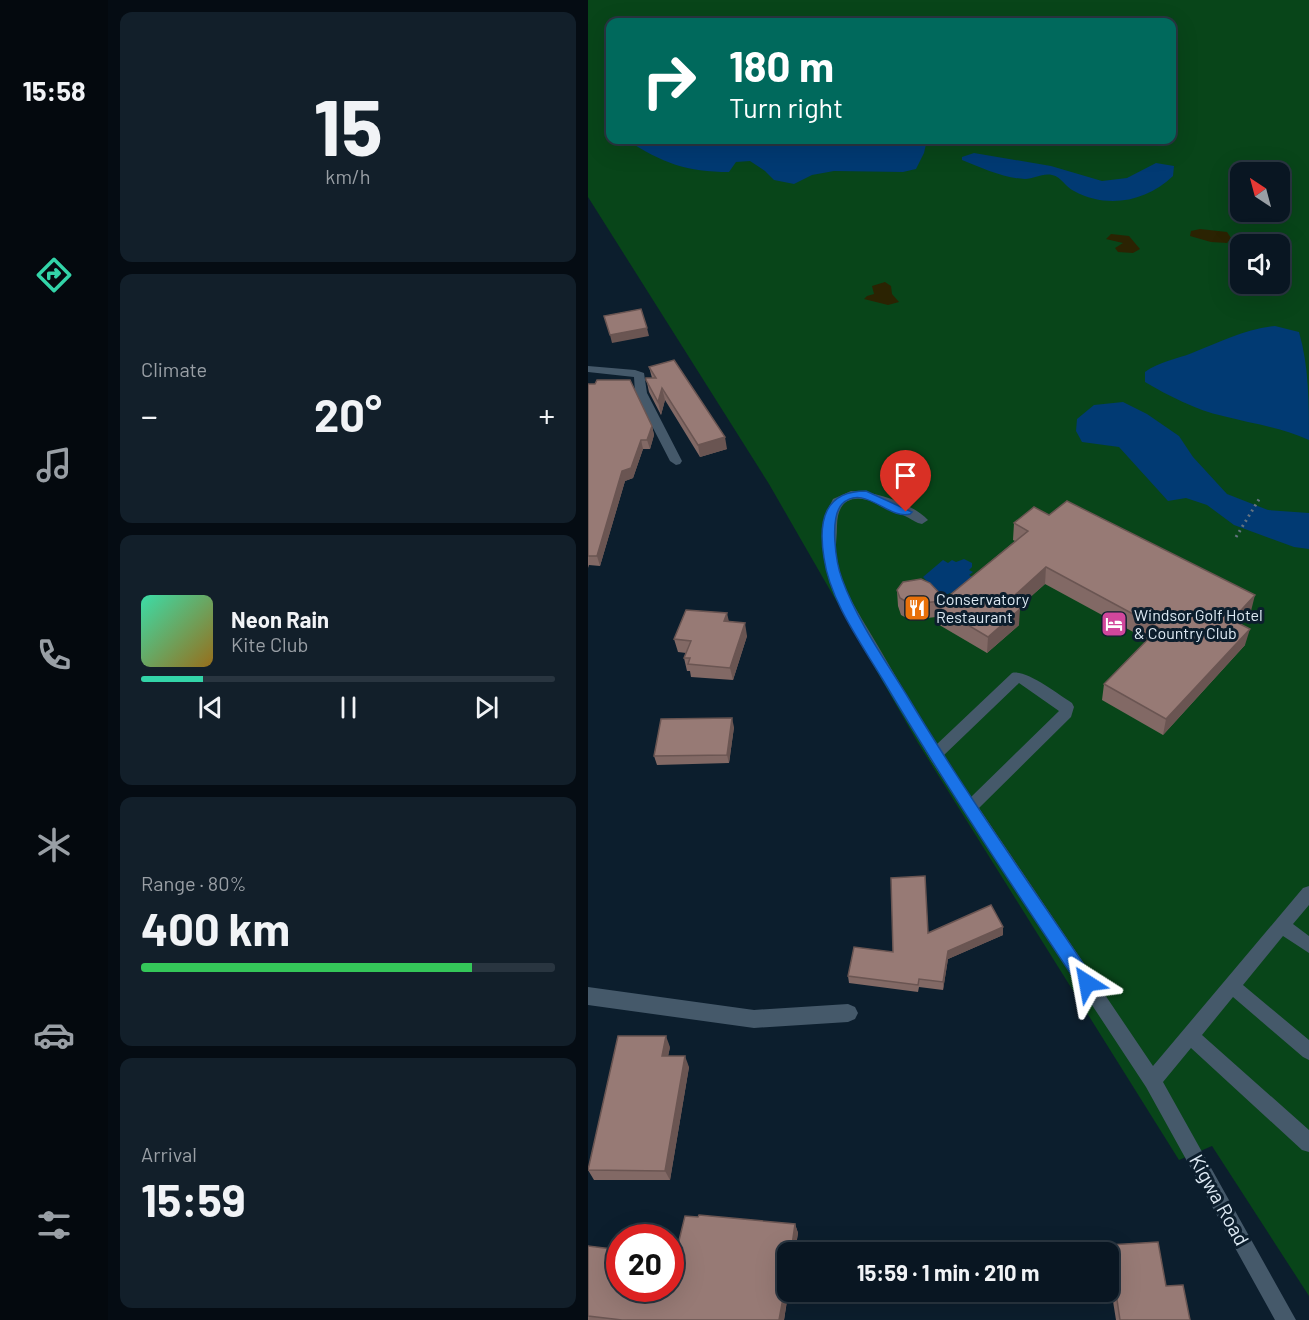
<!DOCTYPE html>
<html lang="en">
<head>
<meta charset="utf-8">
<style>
	:root { --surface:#091622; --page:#121f2a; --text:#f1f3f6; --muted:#999fa5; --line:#293540; --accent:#33d4a8 }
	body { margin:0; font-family:Barlow,sans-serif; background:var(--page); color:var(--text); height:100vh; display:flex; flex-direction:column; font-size:22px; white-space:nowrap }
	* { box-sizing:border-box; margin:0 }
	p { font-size:20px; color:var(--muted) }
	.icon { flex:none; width:33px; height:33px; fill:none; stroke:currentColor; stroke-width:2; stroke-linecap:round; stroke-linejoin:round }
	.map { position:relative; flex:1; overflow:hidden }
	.details { display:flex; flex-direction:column; gap:12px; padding:12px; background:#050c13; width:480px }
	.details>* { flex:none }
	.hud { position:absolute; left:18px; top:18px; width:570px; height:126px; border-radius:12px; box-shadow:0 6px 24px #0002,0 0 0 2px var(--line); background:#00695c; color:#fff; overflow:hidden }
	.needle { width:39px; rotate:324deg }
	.controls { position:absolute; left:642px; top:162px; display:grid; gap:12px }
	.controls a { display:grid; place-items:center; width:60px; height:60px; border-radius:12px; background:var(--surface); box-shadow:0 6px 24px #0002,0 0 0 2px var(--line); font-size:30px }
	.speed { position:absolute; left:18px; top:1224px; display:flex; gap:12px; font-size:30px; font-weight:700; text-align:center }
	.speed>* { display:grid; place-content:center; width:78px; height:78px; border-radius:50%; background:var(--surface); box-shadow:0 6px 24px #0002,0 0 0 2px var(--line); line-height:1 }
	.speed .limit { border:9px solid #d22; background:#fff; color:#111 }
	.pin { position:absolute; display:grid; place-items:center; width:51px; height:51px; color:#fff; margin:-62px -26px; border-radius:50% 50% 50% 0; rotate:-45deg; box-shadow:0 0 6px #0007 }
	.pin .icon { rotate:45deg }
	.me { position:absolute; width:66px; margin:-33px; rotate:326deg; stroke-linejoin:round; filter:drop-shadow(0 0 4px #0008) }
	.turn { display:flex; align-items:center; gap:21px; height:126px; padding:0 24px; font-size:27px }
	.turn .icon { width:78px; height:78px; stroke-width:2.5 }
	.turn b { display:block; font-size:42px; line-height:51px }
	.big { font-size:45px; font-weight:700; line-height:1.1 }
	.details .widget { flex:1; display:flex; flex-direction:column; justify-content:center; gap:9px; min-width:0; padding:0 21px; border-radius:12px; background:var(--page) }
	.details .dial { align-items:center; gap:0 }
	.dial b { font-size:78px; line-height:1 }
	.song { display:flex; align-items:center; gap:18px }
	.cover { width:72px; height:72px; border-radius:9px; background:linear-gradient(135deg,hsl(160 70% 55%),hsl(40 70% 35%)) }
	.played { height:6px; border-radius:3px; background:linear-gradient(90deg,var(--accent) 15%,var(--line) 15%) }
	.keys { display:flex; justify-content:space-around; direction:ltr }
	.heat { display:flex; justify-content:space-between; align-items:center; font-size:33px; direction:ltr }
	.charge { height:9px; border-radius:4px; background:linear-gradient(90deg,#34c759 80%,var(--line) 0) }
	.trip { position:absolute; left:189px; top:1242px; width:342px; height:60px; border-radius:12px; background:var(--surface); box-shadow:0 6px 24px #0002,0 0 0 2px var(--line); font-weight:700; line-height:60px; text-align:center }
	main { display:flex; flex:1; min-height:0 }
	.menu { display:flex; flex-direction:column; width:108px; justify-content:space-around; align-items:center; background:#04090e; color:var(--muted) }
	.menu .icon { width:42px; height:42px }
	.menu .current { color:var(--accent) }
	.menu b { font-size:27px; color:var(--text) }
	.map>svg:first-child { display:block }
	.green { fill:#084519; fill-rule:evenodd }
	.sand { fill:#2b2302 }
	.water { fill:#013a73 }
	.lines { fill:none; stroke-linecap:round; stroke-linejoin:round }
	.path { stroke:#647380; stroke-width:3; stroke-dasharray:2 4; stroke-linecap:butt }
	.lane { fill:#45596a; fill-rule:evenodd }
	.street { fill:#45596a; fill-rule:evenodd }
	.wall { fill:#826965 }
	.shaded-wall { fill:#6a5552 }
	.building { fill:#977a75; stroke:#6a5552; stroke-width:1.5 }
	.route { fill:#1a73e8; stroke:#114b97; stroke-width:1.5 }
	.labels { text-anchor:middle; stroke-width:6; stroke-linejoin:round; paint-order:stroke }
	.poi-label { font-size:16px; fill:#deeaf4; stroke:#0c1e2d; text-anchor:start }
	.near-street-label { font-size:20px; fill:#deeaf4; stroke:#0c1e2d }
</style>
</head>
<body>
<main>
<nav class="menu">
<b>15:58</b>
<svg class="icon current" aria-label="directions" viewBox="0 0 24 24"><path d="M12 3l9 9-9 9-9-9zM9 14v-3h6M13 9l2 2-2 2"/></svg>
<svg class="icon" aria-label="music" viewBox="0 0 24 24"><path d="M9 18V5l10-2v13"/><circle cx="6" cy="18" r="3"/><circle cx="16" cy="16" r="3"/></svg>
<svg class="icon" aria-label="phone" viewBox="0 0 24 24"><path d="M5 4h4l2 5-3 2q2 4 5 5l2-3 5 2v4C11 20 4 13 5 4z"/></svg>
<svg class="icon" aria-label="climate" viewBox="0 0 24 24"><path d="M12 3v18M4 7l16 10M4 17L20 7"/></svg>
<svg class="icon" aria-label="car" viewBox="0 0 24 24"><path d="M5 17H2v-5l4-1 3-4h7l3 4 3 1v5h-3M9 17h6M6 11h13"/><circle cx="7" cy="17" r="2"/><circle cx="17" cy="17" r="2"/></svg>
<svg class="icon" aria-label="filters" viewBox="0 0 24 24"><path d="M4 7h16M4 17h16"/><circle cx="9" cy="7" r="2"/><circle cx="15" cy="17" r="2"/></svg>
</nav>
<section class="details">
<div class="widget dial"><b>15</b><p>km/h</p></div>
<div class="widget"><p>Climate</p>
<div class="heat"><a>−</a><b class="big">20°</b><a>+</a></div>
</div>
<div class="widget">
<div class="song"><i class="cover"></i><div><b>Neon Rain</b><p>Kite Club</p></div></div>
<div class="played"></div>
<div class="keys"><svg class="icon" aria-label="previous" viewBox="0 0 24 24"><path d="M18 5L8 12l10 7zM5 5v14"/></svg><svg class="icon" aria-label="pause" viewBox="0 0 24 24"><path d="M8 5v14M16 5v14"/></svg><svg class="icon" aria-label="next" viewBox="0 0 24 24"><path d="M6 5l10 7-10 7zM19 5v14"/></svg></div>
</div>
<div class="widget"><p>Range · 80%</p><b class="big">400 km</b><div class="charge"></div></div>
<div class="widget"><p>Arrival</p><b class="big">15:59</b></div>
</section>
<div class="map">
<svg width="721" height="1320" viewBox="0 0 721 1320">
	<rect width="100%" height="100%" fill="#0c1e2d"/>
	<path class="green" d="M 0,0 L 721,0 L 721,1296 L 624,1146 L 591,1160 L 330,743 L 181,484 L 0,197 ZM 22,22 L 584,22 L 584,140 L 22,140 ZM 652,172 L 692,172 L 692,212 L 652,212 ZM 652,244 L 692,244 L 692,284 L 652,284 Z"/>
	<g class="sand">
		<path d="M 612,229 L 639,232 L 643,238 L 639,243 L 623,242 L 602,236 L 603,231 Z"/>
		<path d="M 523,234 L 541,236 L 552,249 L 545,253 L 530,252 L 527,248 L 535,243 L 518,239 Z"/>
		<path d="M 297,282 L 303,286 L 304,294 L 311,302 L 300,305 L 276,299 L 279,296 L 286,294 L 284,286 Z"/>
	</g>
	<g class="water">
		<path d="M 39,140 L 339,140 L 336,153 L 328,169 L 315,172 L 246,171 L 224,175 L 206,184 L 186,180 L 177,171 L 162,161 L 148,162 L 141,172 C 99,172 74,163 39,140 Z"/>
		<path d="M 386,153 L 463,166 L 514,181 L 539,178 L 568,163 L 586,166 L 585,176 C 558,202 519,209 486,191 C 477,187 474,177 464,175 C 454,173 446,179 437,179 C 415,178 394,168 374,160 L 374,157 Z"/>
		<path d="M 687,326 L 711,332 C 721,366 721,404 721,440 C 693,427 665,424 635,416 C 608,410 581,396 557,382 L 557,372 C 570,362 589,359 604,353 C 633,342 656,329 687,326 Z"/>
		<path d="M 535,402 L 559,414 L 591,436 L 605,457 L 639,494 L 680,510 L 721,513 L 721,549 L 706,547 L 646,525 L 619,505 L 598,498 L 580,501 L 531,447 L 494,442 L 488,431 L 489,419 L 506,405 Z"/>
		<path d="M 376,559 L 384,563 L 384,567 L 381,570 L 385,572 L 381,575 L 387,578 L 367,596 L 362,593 L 354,597 L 335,577 L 355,560 L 360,563 L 364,560 L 368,562 Z"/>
	</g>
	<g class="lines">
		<path class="path" d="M 648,537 L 673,496"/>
		<path class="lane" d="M 263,491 C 286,491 324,503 340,520 L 334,524 L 330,523 C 305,510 250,474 249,526 C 249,537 247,549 248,559 C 254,590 274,618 290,646 C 309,679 329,712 348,745 L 424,673 C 438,669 471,695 484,703 L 486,707 L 483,717 L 391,808 L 565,1066 L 715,888 L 721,886 L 721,905 L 705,924 L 721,936 L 721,953 L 695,936 L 655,985 L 721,1040 L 721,1060 L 715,1057 L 645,997 L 614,1035 L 721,1130 L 721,1152 L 714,1150 L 603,1048 L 575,1082 L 708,1320 L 687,1320 L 558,1087 L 342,759 L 250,599 L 236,558 L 237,515 L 245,499 ZM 431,683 L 471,711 L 383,797 L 355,756 Z"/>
		<g class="street">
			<path d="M 0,366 L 47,370 L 56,373 L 59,393 L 94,461 L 92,464 L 88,465 L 82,461 L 47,393 L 46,377 L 0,372 Z"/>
			<path d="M 0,987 L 166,1010 L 260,1004 L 267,1007 L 270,1013 L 267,1019 L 260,1022 L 166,1028 L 0,1005 Z"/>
		</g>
	</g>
	<g class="wall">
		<path d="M 61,367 L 139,449 L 112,457 L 77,400 L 73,415 L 61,392 L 58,378 L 64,378 Z"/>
		<path d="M 0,384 L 64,426 L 66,435 L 62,449 L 55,449 L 45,478 L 37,481 L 12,566 L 1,565 L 0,568 Z"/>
		<path d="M 461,515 L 663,611 L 651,624 L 657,645 L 575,735 L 514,700 L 516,684 L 560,640 L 457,584 L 431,607 L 431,625 L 399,653 L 348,623 L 348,617 L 322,620 L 313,615 L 310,606 L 309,590 L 357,599 L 427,541 L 425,540 L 426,523 Z"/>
		<path d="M 141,622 L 159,636 L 145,680 L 103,677 L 102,671 L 99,671 L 96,658 L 98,653 L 90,652 L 86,639 Z"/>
		<path d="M 146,727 L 141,763 L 69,765 L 66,756 Z"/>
		<path d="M 415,927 L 415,935 L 360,959 L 355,990 L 331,987 L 330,992 L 261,983 L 260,976 L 340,933 Z"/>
		<path d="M 82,1047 L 80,1056 L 101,1067 L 82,1180 L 6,1180 L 0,1170 Z"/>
		<path d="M 110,1217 L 207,1224 L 210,1233 L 196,1320 L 0,1320 L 0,1246 L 87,1257 Z"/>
		<path d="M 521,1245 L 578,1286 L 602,1320 L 528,1320 L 520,1270 L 520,1252 L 519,1252 Z"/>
	</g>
	<g class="shaded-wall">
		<path d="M 59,328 L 61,336 L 24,343 L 22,335 Z"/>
		<path d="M 74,388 L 77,400 L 73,415 L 70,402 Z"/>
		<path d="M 64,426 L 66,435 L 62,449 L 59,440 Z"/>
		<path d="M 137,437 L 139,449 L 112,457 L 110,445 Z"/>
		<path d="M 53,440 L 55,449 L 45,478 L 37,481 L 12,566 L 9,556 L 34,471 Z"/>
		<path d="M 458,567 L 457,584 L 425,612 L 426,596 Z"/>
		<path d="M 667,595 L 663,611 L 640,636 L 644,620 Z"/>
		<path d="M 432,609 L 431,625 L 399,653 L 400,637 Z"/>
		<path d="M 139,613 L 142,626 L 136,621 Z"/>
		<path d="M 157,623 L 159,636 L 145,680 L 142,668 Z"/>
		<path d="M 662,629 L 657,645 L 575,735 L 578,719 Z"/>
		<path d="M 144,718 L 146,727 L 141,763 L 139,755 Z"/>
		<path d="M 415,927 L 415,935 L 360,959 L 355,990 L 355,982 L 360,951 Z"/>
		<path d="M 78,1036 L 82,1047 L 78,1066 L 74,1056 Z"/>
		<path d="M 97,1056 L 101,1067 L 82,1180 L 77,1171 Z"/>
		<path d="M 207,1224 L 210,1233 L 207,1252 L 203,1252 Z"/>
		<path d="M 200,1271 L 200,1292 L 196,1320 L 191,1320 Z"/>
	</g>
	<g class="building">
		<path d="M 53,309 L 59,328 L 22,335 L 16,316 Z"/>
		<path d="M 86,360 L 137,437 L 110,445 L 74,388 L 70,402 L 58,380 L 58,378 L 68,378 L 61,367 Z"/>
		<path d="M 9,380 L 42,380 L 64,426 L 59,440 L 53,440 L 43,468 L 34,471 L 9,556 L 0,556 L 0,384 L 7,384 Z"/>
		<path d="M 479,501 L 667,595 L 644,620 L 662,629 L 578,719 L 516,684 L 571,628 L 458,567 L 426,596 L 432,609 L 400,637 L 348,606 L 355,601 L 322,604 L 312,598 L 309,590 L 315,582 L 333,579 L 342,583 L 357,599 L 440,531 L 426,523 L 446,507 L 461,515 Z"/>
		<path d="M 98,610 L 139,613 L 136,621 L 157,623 L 142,668 L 100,664 L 102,658 L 96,658 L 103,641 L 86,639 Z"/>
		<path d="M 144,718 L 139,755 L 66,756 L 73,719 Z"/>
		<path d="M 337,876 L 340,933 L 403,905 L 415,927 L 360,951 L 355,982 L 331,979 L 330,985 L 260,976 L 266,947 L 305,952 L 303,878 Z"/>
		<path d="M 30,1036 L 78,1036 L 74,1056 L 97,1056 L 77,1171 L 0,1170 Z"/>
		<path d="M 111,1215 L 207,1224 L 203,1252 L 200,1252 L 200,1271 L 191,1320 L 34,1320 L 0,1316 L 0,1246 L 32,1250 L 32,1288 L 82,1288 L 82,1257 L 87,1257 L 97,1216 L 110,1217 Z"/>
		<path d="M 570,1242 L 578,1286 L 595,1285 L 602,1320 L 532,1320 L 521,1245 Z"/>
	</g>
	<path class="route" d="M 278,491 L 324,512 L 322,514 C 300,520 276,483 254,504 C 241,518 248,563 254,579 C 269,620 295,657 318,694 C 376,791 442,884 505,978 L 507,983 L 505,989 L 499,991 L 493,989 C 425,887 357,785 295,680 C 273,643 242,601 236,558 C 230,521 236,491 278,491 Z"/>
	<defs>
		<g id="restaurant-square" transform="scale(1.35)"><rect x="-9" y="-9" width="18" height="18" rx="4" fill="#e8710a" stroke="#0c1e2d"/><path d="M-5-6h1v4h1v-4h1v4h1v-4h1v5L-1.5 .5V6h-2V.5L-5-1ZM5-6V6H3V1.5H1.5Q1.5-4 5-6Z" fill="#fff"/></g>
		<g id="hotel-square" transform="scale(1.35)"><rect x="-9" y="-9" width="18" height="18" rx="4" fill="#d1479c" stroke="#0c1e2d"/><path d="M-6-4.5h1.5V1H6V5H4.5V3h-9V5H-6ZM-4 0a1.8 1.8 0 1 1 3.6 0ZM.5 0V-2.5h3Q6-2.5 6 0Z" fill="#fff"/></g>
	</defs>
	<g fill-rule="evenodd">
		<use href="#restaurant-square" x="329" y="608"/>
		<use href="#hotel-square" x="526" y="624"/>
	</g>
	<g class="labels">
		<g class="poi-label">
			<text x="348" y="605">Conservatory<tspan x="348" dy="18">Restaurant</tspan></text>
			<text x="546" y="621">Windsor Golf Hotel<tspan x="546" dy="18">&amp; Country Club</tspan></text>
		</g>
		<g class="near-street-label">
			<text transform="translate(631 1200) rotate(61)" y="7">Kigwa Road</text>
		</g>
	</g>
</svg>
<div class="controls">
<a><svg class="needle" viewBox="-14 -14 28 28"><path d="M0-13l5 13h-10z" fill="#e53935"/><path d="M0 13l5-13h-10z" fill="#999fa5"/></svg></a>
<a><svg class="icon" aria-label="sound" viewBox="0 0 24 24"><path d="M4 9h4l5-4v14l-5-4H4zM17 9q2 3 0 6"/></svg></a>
</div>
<div class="speed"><div class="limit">20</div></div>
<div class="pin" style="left:318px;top:512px;background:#d93025"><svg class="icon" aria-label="arrive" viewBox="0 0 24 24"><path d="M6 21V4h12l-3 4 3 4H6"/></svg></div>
<svg class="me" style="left:499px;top:983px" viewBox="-20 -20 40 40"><path d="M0-17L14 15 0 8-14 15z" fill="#1a73e8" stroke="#fff" stroke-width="4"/></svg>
<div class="trip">15:59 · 1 min · 210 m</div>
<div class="hud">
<div class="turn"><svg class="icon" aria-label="right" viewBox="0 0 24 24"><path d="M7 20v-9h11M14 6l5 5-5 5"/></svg><div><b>180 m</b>Turn right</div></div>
</div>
</div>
</main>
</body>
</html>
